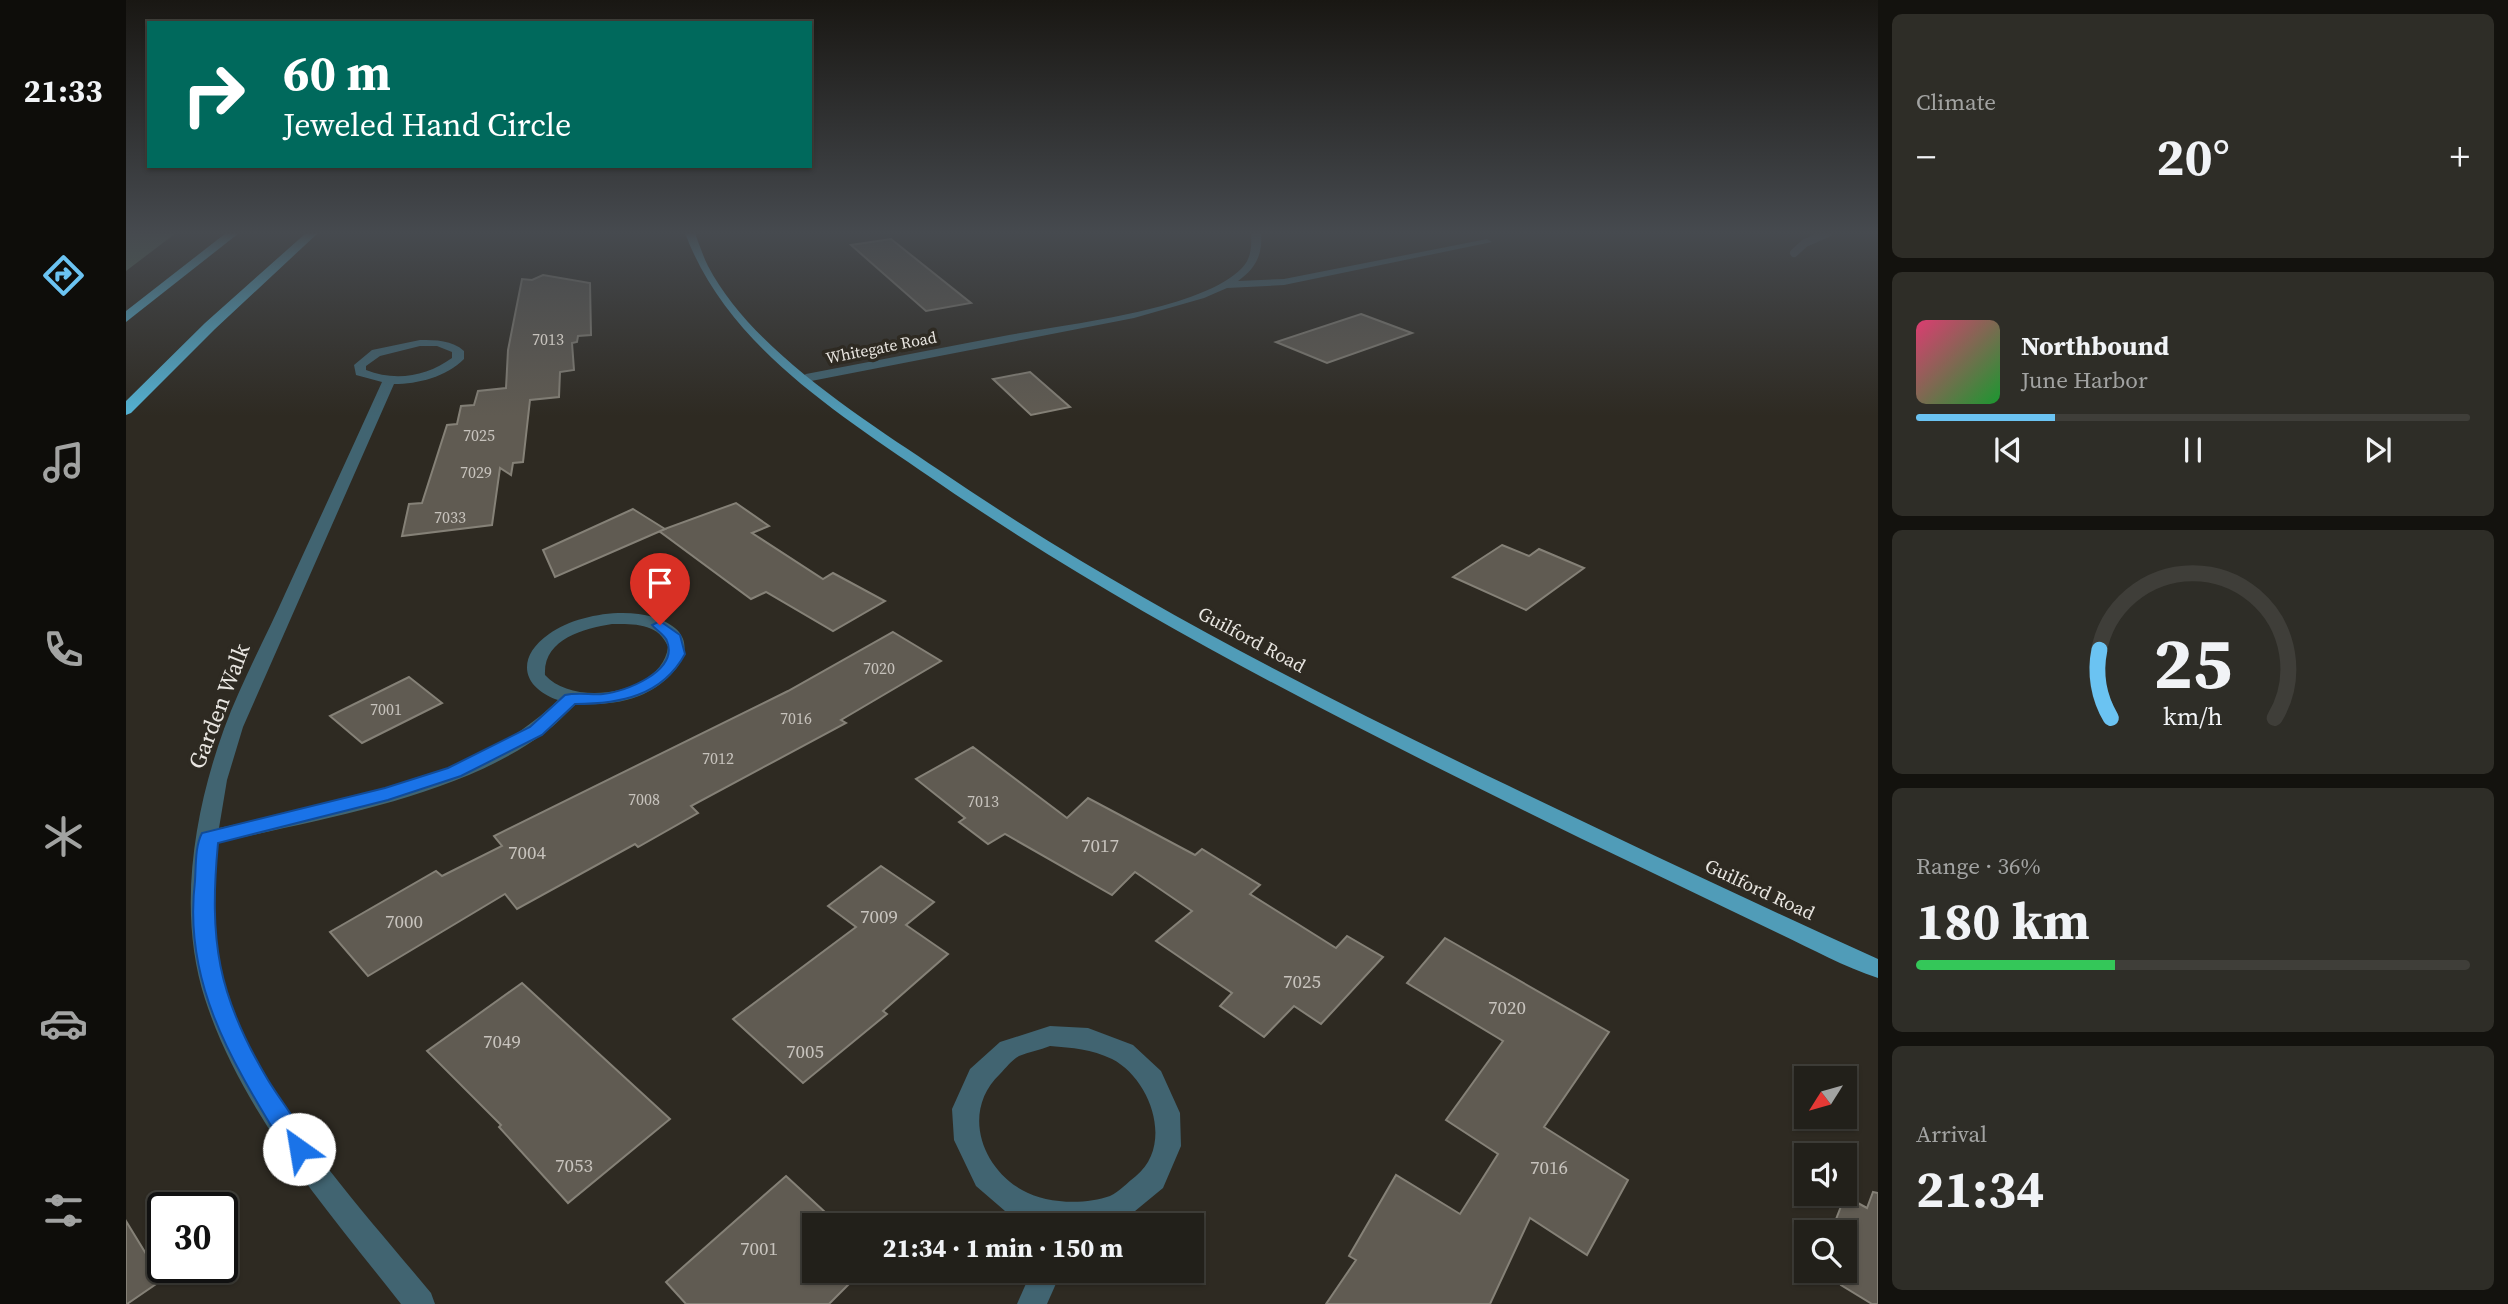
<!DOCTYPE html>
<html lang="en">
<head>
<meta charset="utf-8">
<style>
	:root { --surface:#22201a; --page:#2e2d27; --text:#f1f3f6; --muted:#a2a3a2; --line:#3f3e39; --accent:#6bc3f2 }
	body { margin:0; font-family:"Source Serif 4",serif; background:var(--page); color:var(--text); height:100vh; display:flex; flex-direction:column; font-size:26px; white-space:nowrap }
	* { box-sizing:border-box; margin:0 }
	p { font-size:23px; color:var(--muted) }
	.icon { flex:none; width:38px; height:38px; fill:none; stroke:currentColor; stroke-width:2; stroke-linecap:round; stroke-linejoin:round }
	.map { position:relative; flex:1; overflow:hidden }
	.panel { display:flex; flex-direction:column; gap:14px; padding:14px; background:#13120e; width:630px }
	.panel>* { flex:none }
	.top-card { position:absolute; left:21px; top:21px; width:665px; height:147px; border-radius:0px; box-shadow:0 2px 5px #0004,0 0 0 2px var(--line); background:#00695c; color:#fff; overflow:hidden }
	.needle { width:46px; rotate:233deg }
	.fabs { position:absolute; left:1668px; top:1066px; display:grid; gap:14px }
	.fabs a { display:grid; place-items:center; width:63px; height:63px; border-radius:0px; background:var(--surface); box-shadow:0 2px 5px #0004,0 0 0 2px var(--line); font-size:35px }
	.speed { position:absolute; left:21px; top:1192px; display:flex; gap:14px; font-size:35px; font-weight:700; text-align:center }
	.speed>* { display:grid; place-content:center; width:91px; height:91px; border-radius:50%; background:var(--surface); box-shadow:0 2px 5px #0004,0 0 0 2px var(--line); line-height:1 }
	.speed .limit { border:4px solid #111; border-radius:10px; background:#fff; color:#111 }
	.pin { position:absolute; display:grid; place-items:center; width:60px; height:60px; color:#fff; margin:-72px -30px; border-radius:50% 50% 50% 0; rotate:-45deg; box-shadow:0 0 7px #0007 }
	.pin .icon { rotate:45deg }
	.me { position:absolute; width:77px; margin:-38px; rotate:328deg; stroke-linejoin:round; filter:drop-shadow(0 0 5px #0008) }
	.turn { display:flex; align-items:center; gap:24px; height:147px; padding:0 21px; font-size:32px }
	.turn .icon { width:91px; height:91px; stroke-width:2.5 }
	.turn b { display:block; font-size:49px; line-height:60px }
	.big { font-size:52px; font-weight:700; line-height:1.1 }
	.panel .tile { flex:1; display:flex; flex-direction:column; justify-content:center; gap:10px; min-width:0; padding:0 24px; border-radius:10px; background:var(--page) }
	.panel .dial { align-items:center; gap:0 }
	.dial svg { height:182px; overflow:visible; fill:none; stroke:var(--line); stroke-width:7; stroke-linecap:round; text-anchor:middle }
	.dial text { fill:var(--text); stroke:none }
	.song { display:flex; align-items:center; gap:21px }
	.cover { width:84px; height:84px; border-radius:10px; background:linear-gradient(135deg,hsl(340 70% 55%),hsl(130 70% 35%)) }
	.played { height:7px; border-radius:4px; background:linear-gradient(90deg,var(--accent) 25%,var(--line) 25%) }
	.keys { display:flex; justify-content:space-around; direction:ltr }
	.heat { display:flex; justify-content:space-between; align-items:center; font-size:38px; direction:ltr }
	.charge { height:10px; border-radius:5px; background:linear-gradient(90deg,#34c759 36%,var(--line) 0) }
	.trip { position:absolute; left:676px; top:1213px; width:402px; height:70px; border-radius:0px; background:var(--surface); box-shadow:0 2px 5px #0004,0 0 0 2px var(--line); font-weight:700; line-height:70px; text-align:center }
	main { display:flex; flex:1; min-height:0 }
	.tabs { display:flex; flex-direction:column; width:126px; justify-content:space-around; align-items:center; background:#0e0d0a; color:var(--muted) }
	.tabs .icon { width:49px; height:49px }
	.tabs .current { color:var(--accent) }
	.tabs b { font-size:32px; color:var(--text) }
	.map>svg:first-child { display:block }
	.forest { fill:#516a59 }
	.lines { fill:none; stroke-linecap:round; stroke-linejoin:round }
	.stream { stroke:#47525b; stroke-width:8 }
	.building { fill:#605b52; stroke:#858177; stroke-width:2 }
	.minor { fill:#416471; fill-rule:evenodd }
	.major { fill:#509cb8; fill-rule:evenodd }
	.highway { fill:#54b2d3; fill-rule:evenodd }
	.route { fill:#1a73e8; stroke:#114b97; stroke-width:2 }
	.labels { text-anchor:middle; stroke-width:7; stroke-linejoin:round; paint-order:stroke }
	.number-label { font-size:16px; fill:#c7c3bd }
	.far-street-label { font-size:16px; fill:#e9e6e1; stroke:#2e2a22 }
	.street-label { font-size:19px; fill:#e9e6e1; stroke:#2e2a22 }
	.near-number-label { font-size:19px; fill:#c7c3bd }
	.near-street-label { font-size:23px; fill:#e9e6e1; stroke:#2e2a22 }
</style>
</head>
<body>
<main>
<nav class="tabs">
<b>21:33</b>
<svg class="icon current" aria-label="directions" viewBox="0 0 24 24"><path d="M12 3l9 9-9 9-9-9zM9 14v-3h6M13 9l2 2-2 2"/></svg>
<svg class="icon" aria-label="music" viewBox="0 0 24 24"><path d="M9 18V5l10-2v13"/><circle cx="6" cy="18" r="3"/><circle cx="16" cy="16" r="3"/></svg>
<svg class="icon" aria-label="phone" viewBox="0 0 24 24"><path d="M5 4h4l2 5-3 2q2 4 5 5l2-3 5 2v4C11 20 4 13 5 4z"/></svg>
<svg class="icon" aria-label="climate" viewBox="0 0 24 24"><path d="M12 3v18M4 7l16 10M4 17L20 7"/></svg>
<svg class="icon" aria-label="car" viewBox="0 0 24 24"><path d="M5 17H2v-5l4-1 3-4h7l3 4 3 1v5h-3M9 17h6M6 11h13"/><circle cx="7" cy="17" r="2"/><circle cx="17" cy="17" r="2"/></svg>
<svg class="icon" aria-label="filters" viewBox="0 0 24 24"><path d="M4 7h16M4 17h16"/><circle cx="9" cy="7" r="2"/><circle cx="15" cy="17" r="2"/></svg>
</nav>
<div class="map">
<svg width="1752" height="1304" viewBox="0 0 1752 1304">
	<rect width="100%" height="100%" fill="#2e2a22"/>
	<path class="forest" d="M 0,233 L 50,233 L 0,271 Z"/>
	<g class="lines">
		<path class="stream" d="M 1668,253 L 1679,243 L 1702,233"/>
	</g>
	<g class="building">
		<path d="M 765,239 L 845,303 L 800,311 L 725,245 Z"/>
		<path d="M 417,275 L 464,283 L 465,335 L 452,336 L 451,342 L 446,343 L 448,370 L 434,372 L 433,397 L 404,400 L 397,462 L 387,463 L 385,475 L 374,468 L 366,525 L 276,536 L 283,504 L 296,503 L 321,425 L 331,424 L 335,406 L 348,405 L 352,391 L 380,388 L 382,350 L 396,279 L 406,280 Z"/>
		<path d="M 1235,314 L 1286,333 L 1201,363 L 1150,342 Z"/>
		<path d="M 904,372 L 944,407 L 905,415 L 867,379 Z"/>
		<path d="M 610,503 L 643,526 L 626,533 L 697,579 L 707,573 L 759,601 L 707,631 L 640,592 L 625,599 L 533,531 Z"/>
		<path d="M 507,509 L 539,529 L 429,577 L 417,550 Z"/>
		<path d="M 1376,545 L 1403,556 L 1413,549 L 1458,568 L 1400,610 L 1327,577 Z"/>
		<path d="M 767,632 L 815,661 L 715,720 L 720,723 L 565,806 L 572,813 L 512,847 L 509,844 L 391,909 L 379,894 L 242,976 L 204,932 L 310,871 L 316,876 L 376,846 L 368,836 L 662,691 Z"/>
		<path d="M 283,677 L 316,703 L 236,743 L 204,716 Z"/>
		<path d="M 847,747 L 941,818 L 962,798 L 1069,855 L 1076,849 L 1134,885 L 1124,894 L 1210,948 L 1221,936 L 1257,957 L 1195,1024 L 1168,1006 L 1138,1037 L 1094,1006 L 1106,993 L 1030,941 L 1066,911 L 1009,872 L 986,895 L 879,834 L 862,844 L 833,822 L 839,818 L 790,779 Z"/>
		<path d="M 755,866 L 808,902 L 780,925 L 822,954 L 757,1011 L 761,1014 L 677,1083 L 607,1019 L 730,927 L 702,906 Z"/>
		<path d="M 1319,938 L 1483,1032 L 1418,1127 L 1502,1180 L 1461,1255 L 1404,1218 L 1364,1304 L 1200,1304 L 1230,1260 L 1223,1256 L 1270,1175 L 1334,1214 L 1372,1154 L 1320,1120 L 1377,1041 L 1281,983 Z"/>
		<path d="M 396,983 L 544,1119 L 442,1203 L 373,1127 L 375,1125 L 301,1051 Z"/>
		<path d="M 660,1176 L 713,1225 L 688,1225 L 688,1270 L 737,1270 L 703,1304 L 560,1304 L 540,1282 Z"/>
		<path d="M 1747,1192 L 1752,1193 L 1752,1304 L 1746,1304 L 1715,1285 L 1730,1241 L 1707,1227 L 1719,1196 L 1741,1208 Z"/>
		<path d="M 0,1221 L 36,1280 L 1,1304 L 0,1304 Z"/>
	</g>
	<g class="lines">
		<g class="minor">
			<path d="M 1125,233 L 1135,233 C 1137,255 1129,269 1112,281 L 1158,279 L 1361,239 L 1366,242 L 1158,285 L 1101,288 L 1078,298 L 1008,318 L 680,382 L 674,378 L 680,374 C 748,361 815,348 883,335 C 942,324 1075,310 1116,268 C 1125,259 1126,246 1125,233 Z"/>
			<path d="M 294,340 C 310,340 326,340 338,351 L 338,359 C 320,377 292,384 268,384 L 117,727 L 101,780 L 93,828 C 207,802 345,785 432,700 C 395,687 390,657 423,634 C 450,615 496,608 527,617 C 586,635 551,681 513,696 C 492,704 471,705 450,704 C 439,714 430,725 418,733 C 333,797 194,819 91,843 C 86,895 87,946 102,996 C 132,1097 238,1212 305,1293 L 309,1304 L 275,1304 C 202,1211 116,1113 79,999 C 51,912 68,812 98,729 C 115,683 139,639 159,594 C 191,524 224,453 256,382 L 230,375 L 228,365 L 246,350 ZM 294,346 L 311,346 L 326,352 L 326,358 C 301,376 270,382 240,370 L 240,366 L 254,356 ZM 486,624 C 508,624 533,623 542,647 C 536,694 448,708 419,675 C 417,639 457,629 486,624 Z"/>
			<path d="M 924,1026 L 962,1028 L 1007,1045 L 1035,1071 L 1054,1113 L 1055,1146 L 1037,1188 L 1003,1216 L 993,1220 L 970,1225 L 925,1225 L 879,1211 L 850,1186 L 828,1140 L 826,1109 L 844,1069 L 874,1042 ZM 924,1046 C 947,1048 965,1049 986,1059 C 1025,1079 1048,1145 1010,1176 C 1002,1182 993,1192 984,1196 C 959,1205 920,1204 896,1190 C 854,1166 836,1110 874,1074 C 880,1068 886,1060 893,1056 C 903,1052 914,1050 924,1046 Z"/>
			<path d="M 906,1270 L 936,1270 L 921,1304 L 891,1304 Z"/>
		</g>
		<path class="major" d="M 559,233 L 569,233 C 573,244 577,256 582,266 C 625,349 737,419 813,470 C 989,590 1170,683 1362,776 C 1491,838 1621,900 1752,959 L 1752,978 C 1718,967 1686,949 1654,934 C 1587,902 1521,870 1454,838 C 1230,728 1009,619 804,477 C 710,412 601,345 559,233 Z"/>
		<g class="highway">
			<path d="M 100,233 L 113,233 L 0,322 L 0,311 Z"/>
			<path d="M 180,233 L 192,233 L 89,329 L 5,413 L 0,415 L 0,401 L 79,323 Z"/>
		</g>
	</g>
	<linearGradient id="sky" x2="0" y2="1"><stop stop-color="#191713"/><stop offset="0.56" stop-color="#464a4f"/><stop offset="1" stop-color="#464a4f" stop-opacity="0"/></linearGradient>
	<rect width="1752" height="416" fill="url(#sky)"/>
	<path class="route" d="M 534,621 L 554,635 L 559,654 C 536,696 494,704 449,704 L 416,735 L 335,776 L 262,800 L 92,843 C 83,940 91,995 142,1080 C 156,1103 174,1124 185,1149 L 182,1157 L 173,1160 L 164,1157 C 111,1069 56,988 69,881 C 70,866 69,846 76,833 L 259,788 L 322,768 L 404,727 L 439,695 C 452,692 465,695 477,694 C 499,692 553,671 541,641 C 539,635 530,630 526,625 Z"/>
	<g class="labels">
		<g class="number-label">
			<text x="422" y="345">7013</text>
			<text x="353" y="441">7025</text>
			<text x="350" y="478">7029</text>
			<text x="324" y="523">7033</text>
			<text x="753" y="674">7020</text>
			<text x="260" y="715">7001</text>
			<text x="670" y="724">7016</text>
			<text x="592" y="764">7012</text>
			<text x="518" y="805">7008</text>
			<text x="857" y="807">7013</text>
		</g>
		<g class="far-street-label">
			<text transform="translate(755 347) rotate(-11)" y="6">Whitegate Road</text>
		</g>
		<g class="street-label">
			<text transform="translate(1126 639) rotate(28)" y="7">Guilford Road</text>
			<text transform="translate(1634 889) rotate(25)" y="7">Guilford Road</text>
		</g>
		<g class="near-number-label">
			<text x="974" y="852">7017</text>
			<text x="401" y="859">7004</text>
			<text x="753" y="923">7009</text>
			<text x="278" y="928">7000</text>
			<text x="1176" y="988">7025</text>
			<text x="1381" y="1014">7020</text>
			<text x="376" y="1048">7049</text>
			<text x="679" y="1058">7005</text>
			<text x="448" y="1172">7053</text>
			<text x="1423" y="1174">7016</text>
			<text x="633" y="1255">7001</text>
		</g>
		<g class="near-street-label">
			<text transform="translate(93 706) rotate(-69)" y="8">Garden Walk</text>
		</g>
	</g>
</svg>
<div class="fabs">
<a><svg class="needle" viewBox="-14 -14 28 28"><path d="M0-13l5 13h-10z" fill="#e53935"/><path d="M0 13l5-13h-10z" fill="#a2a3a2"/></svg></a>
<a><svg class="icon" aria-label="sound" viewBox="0 0 24 24"><path d="M4 9h4l5-4v14l-5-4H4zM17 9q2 3 0 6"/></svg></a>
<a><svg class="icon" aria-label="search" viewBox="0 0 24 24"><circle cx="10" cy="10" r="6"/><path d="M15 15l6 6"/></svg></a>
</div>
<div class="speed"><div class="limit">30</div></div>
<div class="pin" style="left:534px;top:625px;background:#d93025"><svg class="icon" aria-label="arrive" viewBox="0 0 24 24"><path d="M6 21V4h12l-3 4 3 4H6"/></svg></div>
<svg class="me" style="left:173px;top:1149px" viewBox="-20 -20 40 40"><circle r="19" fill="#fff"/><path d="M0-13L10 11 0 6-10 11z" fill="#1a73e8"/></svg>
<div class="trip">21:34 · 1 min · 150 m</div>
<div class="top-card">
<div class="turn"><svg class="icon" aria-label="right" viewBox="0 0 24 24"><path d="M7 20v-9h11M14 6l5 5-5 5"/></svg><div><b>60 m</b>Jeweled Hand Circle</div></div>
</div>
</div>
<section class="panel">
<div class="tile"><p>Climate</p>
<div class="heat"><a>−</a><b class="big">20°</b><a>+</a></div>
</div>
<div class="tile">
<div class="song"><i class="cover"></i><div><b>Northbound</b><p>June Harbor</p></div></div>
<div class="played"></div>
<div class="keys"><svg class="icon" aria-label="previous" viewBox="0 0 24 24"><path d="M18 5L8 12l10 7zM5 5v14"/></svg><svg class="icon" aria-label="pause" viewBox="0 0 24 24"><path d="M8 5v14M16 5v14"/></svg><svg class="icon" aria-label="next" viewBox="0 0 24 24"><path d="M6 5l10 7-10 7zM19 5v14"/></svg></div>
</div>
<div class="tile dial"><svg viewBox="0 0 100 80">
<path d="M14 69A42 42 0 1 1 86 69"/>
<path d="M14 69A42 42 0 0 1 9 39" stroke="#6bc3f2"/>
<text x="50" y="56" font-size="32" font-weight="700">25</text>
<text x="50" y="72" font-size="11">km/h</text>
</svg></div>
<div class="tile"><p>Range · 36%</p><b class="big">180 km</b><div class="charge"></div></div>
<div class="tile"><p>Arrival</p><b class="big">21:34</b></div>
</section>
</main>
</body>
</html>
